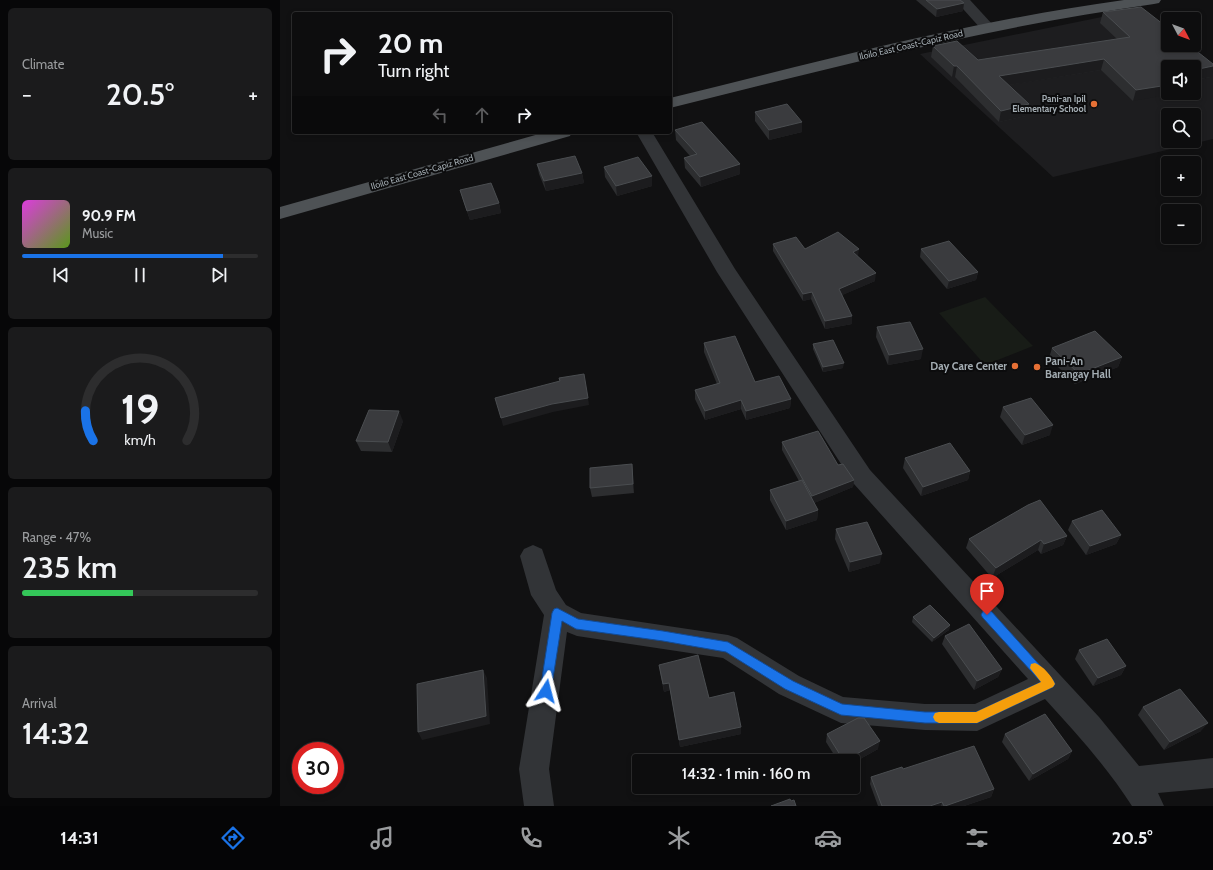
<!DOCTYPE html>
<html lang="en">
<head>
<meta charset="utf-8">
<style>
	:root { --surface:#0d0d0e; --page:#1b1b1c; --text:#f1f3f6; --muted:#9a9c9e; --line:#2d2d2e; --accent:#1a73e8 }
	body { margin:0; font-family:Cabin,sans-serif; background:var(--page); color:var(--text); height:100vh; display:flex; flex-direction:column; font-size:15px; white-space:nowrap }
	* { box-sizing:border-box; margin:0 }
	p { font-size:13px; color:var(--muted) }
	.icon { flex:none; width:22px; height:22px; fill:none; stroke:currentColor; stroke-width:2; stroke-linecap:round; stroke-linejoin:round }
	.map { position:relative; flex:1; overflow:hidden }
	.panel { display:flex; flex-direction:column; gap:8px; padding:8px; background:#070708; width:280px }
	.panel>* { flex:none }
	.hud { position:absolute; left:12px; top:12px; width:380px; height:122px; border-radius:4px; box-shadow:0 2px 6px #0003,0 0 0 1px var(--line); background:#0d0d0e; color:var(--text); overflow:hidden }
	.needle { width:26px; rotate:131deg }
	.fabs { position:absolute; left:881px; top:12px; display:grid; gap:8px }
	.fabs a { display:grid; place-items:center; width:40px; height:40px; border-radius:4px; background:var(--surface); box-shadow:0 2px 6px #0003,0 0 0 1px var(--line); font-size:20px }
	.speed { position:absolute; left:12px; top:742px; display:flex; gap:8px; font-size:20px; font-weight:700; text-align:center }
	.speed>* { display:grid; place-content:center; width:52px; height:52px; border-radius:50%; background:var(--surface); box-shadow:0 2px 6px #0003,0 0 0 1px var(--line); line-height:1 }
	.speed .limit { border:6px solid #d22; background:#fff; color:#111 }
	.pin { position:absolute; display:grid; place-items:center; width:34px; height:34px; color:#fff; margin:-41px -17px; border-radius:50% 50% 50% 0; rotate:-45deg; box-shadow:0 0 4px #0007 }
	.pin .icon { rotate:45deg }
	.me { position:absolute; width:44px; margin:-22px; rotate:9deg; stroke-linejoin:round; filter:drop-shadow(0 0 3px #0008) }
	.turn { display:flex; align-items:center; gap:14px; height:84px; padding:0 20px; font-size:18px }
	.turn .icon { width:52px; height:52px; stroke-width:2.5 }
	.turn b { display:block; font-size:28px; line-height:34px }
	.lanes { display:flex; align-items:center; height:38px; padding:0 20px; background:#0003; justify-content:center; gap:20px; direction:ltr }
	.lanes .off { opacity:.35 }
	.big { font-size:30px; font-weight:600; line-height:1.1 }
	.panel .tile { flex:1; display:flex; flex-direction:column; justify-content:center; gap:6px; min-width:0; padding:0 14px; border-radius:6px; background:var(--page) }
	.panel .dial { align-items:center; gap:0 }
	.dial svg { height:104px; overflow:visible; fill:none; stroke:var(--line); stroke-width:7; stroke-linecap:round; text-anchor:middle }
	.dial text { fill:var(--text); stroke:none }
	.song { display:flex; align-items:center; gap:12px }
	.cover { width:48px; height:48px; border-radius:6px; background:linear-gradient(135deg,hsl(300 70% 55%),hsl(90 70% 35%)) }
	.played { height:4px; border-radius:2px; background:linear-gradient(90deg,var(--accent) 85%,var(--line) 85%) }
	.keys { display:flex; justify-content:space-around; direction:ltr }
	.heat { display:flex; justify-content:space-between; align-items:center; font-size:22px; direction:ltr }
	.charge { height:6px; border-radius:3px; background:linear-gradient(90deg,#34c759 47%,var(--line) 0) }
	.trip { position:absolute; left:352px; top:754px; width:228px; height:40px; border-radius:4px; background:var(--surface); box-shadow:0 2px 6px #0003,0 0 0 1px var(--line); font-weight:600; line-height:40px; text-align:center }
	.tabs { display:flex; height:64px; justify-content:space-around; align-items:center; background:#050506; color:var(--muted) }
	.tabs .icon { width:28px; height:28px }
	.tabs .on { color:var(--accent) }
	.tabs b { font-size:18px; color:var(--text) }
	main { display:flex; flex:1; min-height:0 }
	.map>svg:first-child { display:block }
	.built { fill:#1d1d1f; fill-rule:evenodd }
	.green { fill:#181c17 }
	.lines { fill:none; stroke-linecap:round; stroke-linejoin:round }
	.minor { fill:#323437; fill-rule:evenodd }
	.primary { fill:#4e5255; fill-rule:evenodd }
	.wall { fill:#2d2e30 }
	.shaded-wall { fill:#1c1c1e }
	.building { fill:#3a3b3e; stroke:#4a4d50 }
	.route { fill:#1a73e8; stroke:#114b97 }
	.slow { fill:#f59e0b }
	.poi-dot { fill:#e67035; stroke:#0c0c0d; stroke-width:1.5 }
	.labels { text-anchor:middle; stroke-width:4; stroke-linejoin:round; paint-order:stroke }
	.far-street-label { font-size:9px; fill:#a3acb2; stroke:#0c0c0d }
	.far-poi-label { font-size:9px; font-weight:bold; fill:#a3acb2; stroke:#0c0c0d; text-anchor:end }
	.poi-label { font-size:11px; font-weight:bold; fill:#a3acb2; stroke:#0c0c0d; text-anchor:start }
</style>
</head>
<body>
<main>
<section class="panel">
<div class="tile"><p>Climate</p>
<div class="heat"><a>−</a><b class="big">20.5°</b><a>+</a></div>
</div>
<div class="tile">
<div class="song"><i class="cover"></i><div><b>90.9 FM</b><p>Music</p></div></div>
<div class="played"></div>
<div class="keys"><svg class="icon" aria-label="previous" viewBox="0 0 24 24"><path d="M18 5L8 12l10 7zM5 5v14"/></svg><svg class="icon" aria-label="pause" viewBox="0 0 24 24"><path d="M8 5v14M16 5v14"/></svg><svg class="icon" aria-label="next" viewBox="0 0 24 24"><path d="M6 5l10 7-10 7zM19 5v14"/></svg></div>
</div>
<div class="tile dial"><svg viewBox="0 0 100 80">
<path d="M14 69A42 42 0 1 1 86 69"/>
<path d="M14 69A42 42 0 0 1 8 46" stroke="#1a73e8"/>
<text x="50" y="56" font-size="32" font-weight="700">19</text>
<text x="50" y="72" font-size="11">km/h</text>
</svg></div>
<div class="tile"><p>Range · 47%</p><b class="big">235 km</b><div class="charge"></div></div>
<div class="tile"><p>Arrival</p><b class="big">14:32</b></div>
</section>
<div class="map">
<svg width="933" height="806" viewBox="0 0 933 806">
	<rect width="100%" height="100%" fill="#111112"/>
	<path class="built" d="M 856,10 L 888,45 L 933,69 L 933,139 L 773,177 L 640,54 ZM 888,67 L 914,67 L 914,93 L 888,93 ZM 888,115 L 914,115 L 914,141 L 888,141 Z"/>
	<path class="green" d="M 705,297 L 753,346 L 705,365 L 659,313 Z"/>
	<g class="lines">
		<g class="minor">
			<path d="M 675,0 L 690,0 L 712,24 L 714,27 L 712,30 L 707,31 L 702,30 Z"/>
			<path d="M 356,132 L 372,132 L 455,269 L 590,470 L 819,717 L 859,766 L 933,758 L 933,788 L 878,793 L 884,806 L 852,806 C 827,767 796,733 765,699 L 697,731 L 645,730 L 561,723 L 499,694 L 443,658 L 297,636 L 287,632 L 269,769 L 274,806 L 244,806 L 239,769 L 264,615 L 251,595 L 240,556 L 244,549 L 253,545 L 262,549 L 276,590 L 286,605 L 301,613 L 448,635 L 457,638 L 519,676 L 563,697 L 645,704 L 695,704 L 748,679 L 574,484 L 437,272 Z"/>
		</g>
		<g class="primary">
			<path d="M 844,0 L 881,0 L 879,3 L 874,4 C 710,27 550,68 390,108 L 390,98 C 540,61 690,21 844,0 Z"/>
			<path d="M 266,132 L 292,132 L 290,136 L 0,219 L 0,207 Z"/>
		</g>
	</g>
	<g class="wall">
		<path d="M 636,0 L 680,0 L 683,11 L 656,17 Z"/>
		<path d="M 823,12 L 931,77 L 914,80 L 914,67 L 853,101 L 821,70 L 728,85 L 746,116 L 719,122 L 675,77 L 672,77 L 651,57 L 653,46 L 698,60 L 837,39 L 820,23 Z"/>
		<path d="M 475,112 L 522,132 L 489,140 L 475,121 Z"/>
		<path d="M 395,130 L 460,164 L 460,174 L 421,187 L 405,168 L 404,158 L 410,156 L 396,140 Z"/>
		<path d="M 257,164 L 302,173 L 304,183 L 266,191 L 259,174 Z"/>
		<path d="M 324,167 L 372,186 L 337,196 L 325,177 Z"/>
		<path d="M 180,190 L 219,203 L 221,213 L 190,220 L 183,200 Z"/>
		<path d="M 493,244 L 578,257 L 595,281 L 562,295 L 572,324 L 545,329 L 531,299 L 523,301 L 493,251 Z"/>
		<path d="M 641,249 L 698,272 L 696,280 L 667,289 L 640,257 Z"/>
		<path d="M 597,327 L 641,359 L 608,365 L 596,337 Z"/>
		<path d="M 424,343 L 475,382 L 511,399 L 510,408 L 466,420 L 461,409 L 425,420 L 415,399 L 415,390 L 437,384 L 424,352 Z"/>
		<path d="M 533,344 L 563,368 L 543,372 L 533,349 Z"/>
		<path d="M 772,348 L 842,357 L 838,367 L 795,384 L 769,358 Z"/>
		<path d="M 723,407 L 770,435 L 742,445 L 720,417 Z"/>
		<path d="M 123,421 L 112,452 L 81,451 L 76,441 Z"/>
		<path d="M 502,442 L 558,465 L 574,480 L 573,487 L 534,503 L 538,510 L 537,520 L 506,530 L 490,500 L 490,490 L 519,481 L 502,450 Z"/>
		<path d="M 625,458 L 690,471 L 688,480 L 641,496 L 623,468 Z"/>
		<path d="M 352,464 L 354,493 L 312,497 L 310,488 Z"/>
		<path d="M 792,521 L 841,535 L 836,544 L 806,555 L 788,530 Z"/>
		<path d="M 556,529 L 600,563 L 569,572 L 555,539 Z"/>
		<path d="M 787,536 L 783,545 L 761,554 L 758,550 L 712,578 L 686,548 L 689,539 Z"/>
		<path d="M 633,617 L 670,625 L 669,630 L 652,642 L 632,622 Z"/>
		<path d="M 665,636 L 722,669 L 718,677 L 694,690 L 662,644 Z"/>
		<path d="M 799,650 L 846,666 L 841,675 L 813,686 L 795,659 Z"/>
		<path d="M 379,665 L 429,698 L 461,734 L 400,747 L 390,690 L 384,692 L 380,672 Z"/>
		<path d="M 863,707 L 921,731 L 884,750 L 858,715 Z"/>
		<path d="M 547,734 L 598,749 L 573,763 L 573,761 L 558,761 L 546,742 Z"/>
		<path d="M 725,734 L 792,751 L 788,759 L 749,781 L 722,742 Z"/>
		<path d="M 623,769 L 714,789 L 711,797 L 684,806 L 598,806 L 590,784 L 591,777 Z"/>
	</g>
	<g class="shaded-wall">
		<path d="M 684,3 L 683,11 L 656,17 L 657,9 Z"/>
		<path d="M 824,59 L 821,70 L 717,87 L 719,76 Z"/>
		<path d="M 674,66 L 677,66 L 675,77 L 672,77 Z"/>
		<path d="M 933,66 L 933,71 L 931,77 L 914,80 L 914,70 Z"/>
		<path d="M 888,85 L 888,93 L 898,93 L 853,101 L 856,90 Z"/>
		<path d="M 749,104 L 746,116 L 719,122 L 721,111 Z"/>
		<path d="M 522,122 L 522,132 L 489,140 L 489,130 Z"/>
		<path d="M 460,164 L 460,174 L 421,187 L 420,177 Z"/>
		<path d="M 302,173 L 304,183 L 266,191 L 264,181 Z"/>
		<path d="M 372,176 L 372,186 L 337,196 L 336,186 Z"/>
		<path d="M 219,203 L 221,213 L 190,220 L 187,211 Z"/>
		<path d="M 579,249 L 578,257 L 573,252 Z"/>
		<path d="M 698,272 L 696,280 L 667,289 L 669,281 Z"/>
		<path d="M 596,273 L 595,281 L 558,297 L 559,289 Z"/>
		<path d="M 532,292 L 531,299 L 523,301 L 523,294 Z"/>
		<path d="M 572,316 L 572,324 L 545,329 L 545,321 Z"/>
		<path d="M 643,349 L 641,359 L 608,365 L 609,355 Z"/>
		<path d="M 842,357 L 838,367 L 795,384 L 799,374 Z"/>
		<path d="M 564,363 L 563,368 L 543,372 L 543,367 Z"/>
		<path d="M 308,398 L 309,405 L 273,412 L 223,426 L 221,418 L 272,404 Z"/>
		<path d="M 511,399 L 510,408 L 466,420 L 466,411 Z"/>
		<path d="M 461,400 L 461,409 L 425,420 L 425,411 Z"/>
		<path d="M 119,411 L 123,421 L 112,452 L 108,442 Z"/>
		<path d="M 773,425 L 770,435 L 742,445 L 745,435 Z"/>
		<path d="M 352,464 L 353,474 L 354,493 L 353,484 Z"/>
		<path d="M 690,471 L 688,480 L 641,496 L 643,487 Z"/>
		<path d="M 574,480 L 573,487 L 532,504 L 532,496 Z"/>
		<path d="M 538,510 L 537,520 L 506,530 L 506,521 Z"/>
		<path d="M 841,535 L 836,544 L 806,555 L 810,546 Z"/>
		<path d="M 787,536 L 783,545 L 761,554 L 764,544 Z"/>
		<path d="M 761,540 L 758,550 L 712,578 L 716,568 Z"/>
		<path d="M 602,554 L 600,563 L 569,572 L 570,562 Z"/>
		<path d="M 670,625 L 669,630 L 652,642 L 654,638 Z"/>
		<path d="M 846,666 L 841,675 L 813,686 L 818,678 Z"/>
		<path d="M 722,669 L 718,677 L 694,690 L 697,681 Z"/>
		<path d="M 203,670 L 207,678 L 210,724 L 142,740 L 138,732 Z"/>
		<path d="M 389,683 L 390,690 L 384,692 L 383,684 Z"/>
		<path d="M 928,723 L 921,731 L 884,750 L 890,742 Z"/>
		<path d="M 461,727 L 461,734 L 400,747 L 399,740 Z"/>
		<path d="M 600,741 L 598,749 L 573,763 L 573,761 L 564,761 Z"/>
		<path d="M 792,751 L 788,759 L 749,781 L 753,774 Z"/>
		<path d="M 714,789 L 711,797 L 684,806 L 665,806 Z"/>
		<path d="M 662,802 L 661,806 L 650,806 Z"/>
	</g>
	<g class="building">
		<path d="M 646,0 L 680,0 L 684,3 L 657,9 Z"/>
		<path d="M 861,7 L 888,28 L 888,45 L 909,45 L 933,64 L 933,66 L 914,70 L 914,67 L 888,67 L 888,85 L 856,90 L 824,59 L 719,76 L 749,104 L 721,111 L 677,66 L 674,66 L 653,46 L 677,41 L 698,60 L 850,37 L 823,12 Z"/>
		<path d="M 507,104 L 522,122 L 489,130 L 475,112 Z"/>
		<path d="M 422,122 L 460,164 L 420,177 L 404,158 L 417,154 L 395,130 Z"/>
		<path d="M 295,156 L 302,173 L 264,181 L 257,164 Z"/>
		<path d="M 358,157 L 372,176 L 336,186 L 324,167 Z"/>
		<path d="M 211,183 L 219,203 L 187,211 L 180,190 Z"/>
		<path d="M 558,232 L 579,249 L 573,252 L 596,273 L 559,289 L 572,316 L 545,321 L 532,292 L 523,294 L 493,244 L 516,237 L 525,249 Z"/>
		<path d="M 669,241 L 698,272 L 669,281 L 641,249 Z"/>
		<path d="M 630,322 L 643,349 L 609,355 L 597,327 Z"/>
		<path d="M 815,331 L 842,357 L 799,374 L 772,348 Z"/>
		<path d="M 455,336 L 475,382 L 499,376 L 511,399 L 466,411 L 461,400 L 425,411 L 415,390 L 440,383 L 424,343 Z"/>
		<path d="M 553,340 L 564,363 L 543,367 L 533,344 Z"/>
		<path d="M 304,374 L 308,398 L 272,404 L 221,418 L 215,398 L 280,381 L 279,378 Z"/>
		<path d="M 751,398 L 773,425 L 745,435 L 723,407 Z"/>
		<path d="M 89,410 L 119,411 L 108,442 L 76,441 Z"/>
		<path d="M 538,431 L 558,465 L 563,464 L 574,480 L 532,496 L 502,442 Z"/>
		<path d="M 670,443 L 690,471 L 643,487 L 625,458 Z"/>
		<path d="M 352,464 L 353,484 L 310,488 L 310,468 Z"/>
		<path d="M 522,480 L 538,510 L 506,521 L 490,490 Z"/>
		<path d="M 760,500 L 787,536 L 764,544 L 761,540 L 716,568 L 689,539 L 748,505 Z"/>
		<path d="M 822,510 L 841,535 L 810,546 L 792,521 Z"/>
		<path d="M 587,522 L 602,554 L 570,562 L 556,529 Z"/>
		<path d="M 650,605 L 670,625 L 654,638 L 633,617 Z"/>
		<path d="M 689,624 L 722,669 L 697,681 L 665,636 Z"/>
		<path d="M 827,639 L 846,666 L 818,678 L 799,650 Z"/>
		<path d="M 418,655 L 429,698 L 454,692 L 461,727 L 399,740 L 389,683 L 383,684 L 379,665 Z"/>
		<path d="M 203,670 L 206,716 L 138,732 L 137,684 Z"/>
		<path d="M 900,689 L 928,723 L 890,742 L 863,707 Z"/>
		<path d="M 765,714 L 792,751 L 753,774 L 725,734 Z"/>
		<path d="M 578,718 L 584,718 L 600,741 L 564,761 L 547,734 Z"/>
		<path d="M 694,746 L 714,789 L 665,806 L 664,806 L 662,802 L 650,806 L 602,806 L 591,777 L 622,767 L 623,769 Z"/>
		<path d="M 510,799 L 511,801 L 514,800 L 516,806 L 491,806 Z"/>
	</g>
	<path class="route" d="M 277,608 L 298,619 L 383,631 L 448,642 L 513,681 L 562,704 L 645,712 L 696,712 L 761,682 L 703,618 L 701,615 L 703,611 L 707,610 L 711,611 L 773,680 L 775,684 L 773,687 L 697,723 L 645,723 L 561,715 L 505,689 L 446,652 L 383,641 L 296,629 L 282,621 L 271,691 L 270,695 L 266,696 L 261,695 L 260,691 L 272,613 L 274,609 Z"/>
	<path class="slow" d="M 755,663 C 763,666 772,676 775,684 L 773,687 L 697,723 L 659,723 L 655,721 L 653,717 L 655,713 L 659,712 L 696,712 L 761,682 L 750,668 L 751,664 Z"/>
	<g class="poi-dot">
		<circle cx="814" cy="104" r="4"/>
		<circle cx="735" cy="366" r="4"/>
		<circle cx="757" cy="367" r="4"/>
	</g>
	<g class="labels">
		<g class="far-street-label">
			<text transform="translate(631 45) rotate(-13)" y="3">Iloilo East Coast-Capiz Road</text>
			<text transform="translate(142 172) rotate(-16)" y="3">Iloilo East Coast-Capiz Road</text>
		</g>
		<g class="far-poi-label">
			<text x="806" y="102">Pani-an Ipil<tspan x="806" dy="10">Elementary School</tspan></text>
		</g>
		<g class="poi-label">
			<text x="765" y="365">Pani-An<tspan x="765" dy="13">Barangay Hall</tspan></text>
			<text x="727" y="370" text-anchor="end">Day Care Center</text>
		</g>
	</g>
</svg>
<div class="fabs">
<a><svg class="needle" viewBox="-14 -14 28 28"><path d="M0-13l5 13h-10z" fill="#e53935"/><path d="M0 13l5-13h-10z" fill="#9a9c9e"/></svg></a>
<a><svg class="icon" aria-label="sound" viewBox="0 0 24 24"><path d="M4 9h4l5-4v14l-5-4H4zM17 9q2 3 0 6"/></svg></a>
<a><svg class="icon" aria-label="search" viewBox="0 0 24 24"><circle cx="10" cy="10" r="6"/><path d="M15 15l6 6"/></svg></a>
<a>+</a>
<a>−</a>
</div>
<div class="speed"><div class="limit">30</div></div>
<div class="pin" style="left:707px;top:615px;background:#d93025"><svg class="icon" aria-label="arrive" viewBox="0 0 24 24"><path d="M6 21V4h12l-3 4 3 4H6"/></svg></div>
<svg class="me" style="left:266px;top:691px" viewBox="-20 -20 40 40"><path d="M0-17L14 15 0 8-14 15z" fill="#1a73e8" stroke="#fff" stroke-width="4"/></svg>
<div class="trip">14:32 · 1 min · 160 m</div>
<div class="hud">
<div class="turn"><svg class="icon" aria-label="right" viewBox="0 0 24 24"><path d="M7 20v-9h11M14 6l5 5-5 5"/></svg><div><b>20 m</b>Turn right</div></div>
<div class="lanes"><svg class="icon off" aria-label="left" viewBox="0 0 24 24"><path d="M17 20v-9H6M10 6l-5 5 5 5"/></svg><svg class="icon off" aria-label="ahead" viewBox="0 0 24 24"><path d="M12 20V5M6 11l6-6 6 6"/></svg><svg class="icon" aria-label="right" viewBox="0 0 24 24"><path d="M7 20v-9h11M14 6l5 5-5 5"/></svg></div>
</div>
</div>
</main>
<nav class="tabs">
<b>14:31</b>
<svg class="icon on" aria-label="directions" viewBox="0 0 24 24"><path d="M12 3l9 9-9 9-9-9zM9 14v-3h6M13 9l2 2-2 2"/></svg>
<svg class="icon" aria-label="music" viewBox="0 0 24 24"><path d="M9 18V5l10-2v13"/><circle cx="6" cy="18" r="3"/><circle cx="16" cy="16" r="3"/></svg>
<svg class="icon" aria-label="phone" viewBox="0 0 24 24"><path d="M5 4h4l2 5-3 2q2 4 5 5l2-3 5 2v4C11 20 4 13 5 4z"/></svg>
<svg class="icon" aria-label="climate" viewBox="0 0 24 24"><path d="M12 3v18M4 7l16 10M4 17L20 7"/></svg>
<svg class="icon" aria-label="car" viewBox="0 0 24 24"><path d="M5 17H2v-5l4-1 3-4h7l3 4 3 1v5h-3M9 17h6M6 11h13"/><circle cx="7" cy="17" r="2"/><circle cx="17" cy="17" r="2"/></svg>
<svg class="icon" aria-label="filters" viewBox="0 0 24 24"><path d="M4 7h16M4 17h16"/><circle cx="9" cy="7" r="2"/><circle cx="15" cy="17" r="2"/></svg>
<b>20.5°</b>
</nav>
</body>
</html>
